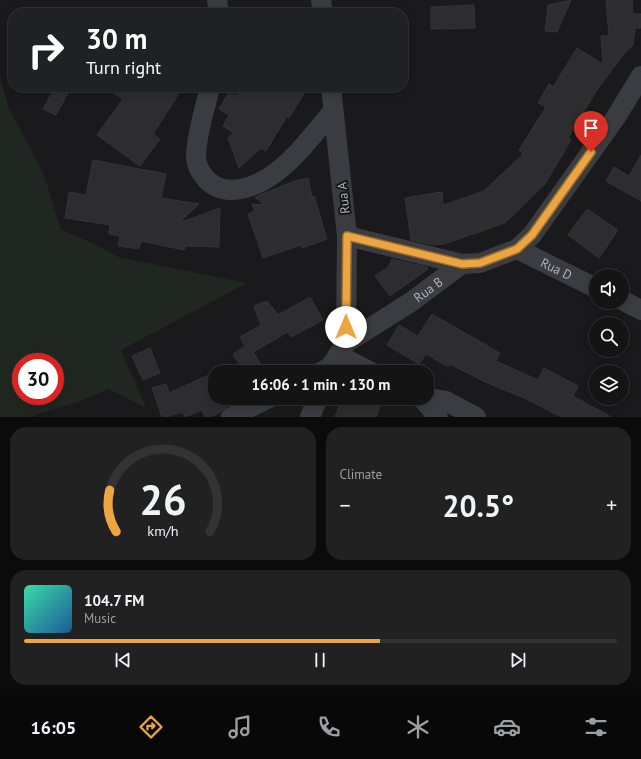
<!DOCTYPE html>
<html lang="en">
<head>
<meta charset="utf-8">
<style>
	:root { --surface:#141415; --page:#212122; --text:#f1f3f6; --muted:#9d9ea0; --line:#333334; --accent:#eba542 }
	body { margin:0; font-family:"PT Sans",sans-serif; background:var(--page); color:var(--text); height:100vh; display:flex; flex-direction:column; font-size:15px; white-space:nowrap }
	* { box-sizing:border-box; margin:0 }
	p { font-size:13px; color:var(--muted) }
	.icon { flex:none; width:22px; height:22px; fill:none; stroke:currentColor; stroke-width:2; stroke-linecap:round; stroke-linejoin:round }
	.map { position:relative; height:417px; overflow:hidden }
	.side { display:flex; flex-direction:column; gap:10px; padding:10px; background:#0b0b0c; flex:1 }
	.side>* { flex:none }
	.banner { position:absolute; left:8px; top:8px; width:400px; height:84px; border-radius:16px; box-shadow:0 2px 10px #0003,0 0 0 1px var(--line); background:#202124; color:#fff; overflow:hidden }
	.tools { position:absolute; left:589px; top:269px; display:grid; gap:8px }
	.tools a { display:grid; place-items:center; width:40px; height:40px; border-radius:50%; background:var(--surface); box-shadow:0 2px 10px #0003,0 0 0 1px var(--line); font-size:20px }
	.speed { position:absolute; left:12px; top:353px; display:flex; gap:8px; font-size:20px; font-weight:700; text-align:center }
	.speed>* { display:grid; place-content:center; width:52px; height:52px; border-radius:50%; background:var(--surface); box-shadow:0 2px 10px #0003,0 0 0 1px var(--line); line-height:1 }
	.speed .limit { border:6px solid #d22; background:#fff; color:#111 }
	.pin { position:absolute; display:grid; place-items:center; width:34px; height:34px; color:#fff; margin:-41px -17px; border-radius:50% 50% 50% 0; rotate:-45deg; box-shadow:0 0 4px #0007 }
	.pin .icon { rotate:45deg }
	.me { position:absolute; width:44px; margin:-22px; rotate:0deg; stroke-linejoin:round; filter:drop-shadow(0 0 3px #0008) }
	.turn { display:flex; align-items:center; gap:14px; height:84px; padding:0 12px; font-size:18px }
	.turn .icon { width:52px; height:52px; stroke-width:2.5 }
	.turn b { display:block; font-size:28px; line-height:34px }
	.big { font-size:30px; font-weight:600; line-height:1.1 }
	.side .tile { flex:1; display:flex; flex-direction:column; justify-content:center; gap:6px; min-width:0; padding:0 14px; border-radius:16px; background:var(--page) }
	.side .dial { align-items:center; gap:0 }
	.dial svg { height:104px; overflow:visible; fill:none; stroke:var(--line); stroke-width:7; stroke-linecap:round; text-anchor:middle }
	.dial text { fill:var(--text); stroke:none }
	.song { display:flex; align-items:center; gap:12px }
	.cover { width:48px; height:48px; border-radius:6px; background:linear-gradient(135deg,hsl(160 70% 55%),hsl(210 70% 35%)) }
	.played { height:4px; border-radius:2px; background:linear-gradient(90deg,var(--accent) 60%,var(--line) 60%) }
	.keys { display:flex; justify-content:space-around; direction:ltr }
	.heat { display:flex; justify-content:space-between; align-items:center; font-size:22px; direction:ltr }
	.side .tiles { flex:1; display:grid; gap:10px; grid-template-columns:1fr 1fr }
	.tile:last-child { grid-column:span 2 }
	.trip { position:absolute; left:208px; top:365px; width:226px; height:40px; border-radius:16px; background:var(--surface); box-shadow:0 2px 10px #0003,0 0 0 1px var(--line); font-weight:600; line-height:40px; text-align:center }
	.menu { display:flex; height:64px; justify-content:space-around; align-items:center; background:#080808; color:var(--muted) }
	.menu .icon { width:28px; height:28px }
	.menu .active { color:var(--accent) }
	.menu b { font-size:18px; color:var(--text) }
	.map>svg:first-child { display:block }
	.green { fill:#202720; fill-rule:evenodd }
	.building { fill:#2d2d30; stroke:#343438 }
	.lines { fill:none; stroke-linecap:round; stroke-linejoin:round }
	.minor { stroke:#3b3c41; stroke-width:20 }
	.route-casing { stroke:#996b2b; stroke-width:10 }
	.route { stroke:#eba542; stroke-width:7 }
	.labels { text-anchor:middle; stroke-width:4; stroke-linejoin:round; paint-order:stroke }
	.street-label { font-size:13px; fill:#adb2bb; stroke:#151517 }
</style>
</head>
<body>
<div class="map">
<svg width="641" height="417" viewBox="0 0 641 417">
	<rect width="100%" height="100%" fill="#1a1a1c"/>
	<path class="green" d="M 0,77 L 9,109 L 43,172 L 61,230 L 97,245 L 118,257 L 247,283 L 121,350 L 146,408 L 109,389 L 78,402 L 35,415 L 32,417 L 0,417 ZM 21,362 L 55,362 L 55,396 L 21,396 Z"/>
	<g class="building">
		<path d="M 571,0 L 557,32 L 545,31 L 548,5 Z"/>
		<path d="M 606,0 L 632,0 L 633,14 L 641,14 L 641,28 L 635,28 L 633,45 L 625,52 L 597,90 L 568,138 L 571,140 L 545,184 L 505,223 L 444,244 L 433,245 L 411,240 L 405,198 L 442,192 L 443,205 L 484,191 L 523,154 L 519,150 L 546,107 L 538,103 L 549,84 L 553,87 L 577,48 L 603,64 L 601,36 L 609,36 Z"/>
		<path d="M 474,5 L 475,28 L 431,29 L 431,7 Z"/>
		<path d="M 55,87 L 71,87 L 56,115 L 43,109 Z"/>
		<path d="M 104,87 L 183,87 L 153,134 L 160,139 L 140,166 L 97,135 L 123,99 Z"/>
		<path d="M 241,87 L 308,87 L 289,118 L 287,116 L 266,151 L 261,148 L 239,168 L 228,138 L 234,133 L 223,126 L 229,115 L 219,109 L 229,92 L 236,96 Z"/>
		<path d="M 641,155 L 641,201 L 606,181 L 614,167 L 629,176 Z"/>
		<path d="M 93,160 L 166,174 L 161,198 L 199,204 L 179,223 L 220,208 L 219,247 L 185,246 L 184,250 L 141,241 L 139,249 L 118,246 L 120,236 L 109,234 L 110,225 L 65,218 L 69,192 L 86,195 Z"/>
		<path d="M 308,178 L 312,197 L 314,196 L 327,239 L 302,248 L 301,245 L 263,258 L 248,214 L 255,211 L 252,204 L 264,205 L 255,197 L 292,182 Z"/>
		<path d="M 587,209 L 618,230 L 599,258 L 568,235 Z"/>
		<path d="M 392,259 L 427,267 L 428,269 L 390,296 L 375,276 L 388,267 Z"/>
		<path d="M 310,297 L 323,320 L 291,337 L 288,332 L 253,352 L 266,372 L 244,372 L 233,354 L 245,346 L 240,337 L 261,325 L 254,306 L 267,301 L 278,315 Z"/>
		<path d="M 432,314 L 500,353 L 496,361 L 538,380 L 544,368 L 578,386 L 573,396 L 611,417 L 561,417 L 524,398 L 485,382 L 450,364 L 448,367 L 426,354 L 419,364 L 387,345 L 399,325 L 418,336 Z"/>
		<path d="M 150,348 L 160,373 L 143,380 L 132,356 Z"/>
		<path d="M 211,374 L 215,383 L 215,398 L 222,398 L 226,407 L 221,412 L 210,417 L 205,417 L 202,410 L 185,417 L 182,412 L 166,417 L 162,417 L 152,388 L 166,384 L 169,393 Z"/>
		<path d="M 342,398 L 366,398 L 381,404 L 376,417 L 335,417 Z"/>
	</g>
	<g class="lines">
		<g class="minor">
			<path d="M 217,0 L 219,13"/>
			<path d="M 321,0 L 323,13"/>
			<path d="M 210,87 C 205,109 197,132 196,155 C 196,162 199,170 203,175 C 221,201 255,188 275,173 C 298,156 315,132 333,111"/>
			<path d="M 347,236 L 462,264"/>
			<path id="s1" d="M 517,249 L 596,288"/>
			<path d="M 622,300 L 641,310"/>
			<path id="s2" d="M 346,343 L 411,302 L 462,264 L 480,263 L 517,249 L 532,235 L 616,117 L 641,76"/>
			<path d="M 338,355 L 371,372"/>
			<path d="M 321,372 L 330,367 L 346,343 L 347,236 L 331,87"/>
			<path d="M 422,398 L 438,417"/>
			<path d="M 427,398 L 446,401 L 476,417"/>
			<path d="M 231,417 L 269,398"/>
			<path d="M 310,417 L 318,398"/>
		</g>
	</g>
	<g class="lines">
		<g class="route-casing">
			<path id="route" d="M 346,327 L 347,236 L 462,264 L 480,263 L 517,249 L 532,235 L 591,152"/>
		</g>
		<use href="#route" class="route"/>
	</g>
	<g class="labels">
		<g class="street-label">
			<text transform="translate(343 198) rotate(-96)" y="5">Rua A</text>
			<text dy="5" stroke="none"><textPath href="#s1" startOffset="44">Rua D</textPath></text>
			<text dy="5" stroke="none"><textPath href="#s2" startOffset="98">Rua B</textPath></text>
		</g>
	</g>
</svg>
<div class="tools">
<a><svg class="icon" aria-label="sound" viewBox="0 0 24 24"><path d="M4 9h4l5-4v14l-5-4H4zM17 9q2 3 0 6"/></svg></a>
<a><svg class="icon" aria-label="search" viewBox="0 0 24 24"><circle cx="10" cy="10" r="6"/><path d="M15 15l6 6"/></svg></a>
<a><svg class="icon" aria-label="layers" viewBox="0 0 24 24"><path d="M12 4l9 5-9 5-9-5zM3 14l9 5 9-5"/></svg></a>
</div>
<div class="speed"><div class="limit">30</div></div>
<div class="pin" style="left:591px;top:152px;background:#d93025"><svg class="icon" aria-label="arrive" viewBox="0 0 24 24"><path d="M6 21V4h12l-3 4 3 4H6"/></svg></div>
<svg class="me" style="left:346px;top:327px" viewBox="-20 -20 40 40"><circle r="19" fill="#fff"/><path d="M0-13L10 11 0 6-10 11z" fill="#eba542"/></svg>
<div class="trip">16:06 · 1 min · 130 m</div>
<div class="banner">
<div class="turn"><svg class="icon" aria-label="right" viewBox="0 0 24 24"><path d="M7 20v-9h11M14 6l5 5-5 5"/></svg><div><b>30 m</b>Turn right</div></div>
</div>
</div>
<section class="side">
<div class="tiles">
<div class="tile dial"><svg viewBox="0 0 100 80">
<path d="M14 69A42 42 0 1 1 86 69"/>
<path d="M14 69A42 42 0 0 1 9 37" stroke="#eba542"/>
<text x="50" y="56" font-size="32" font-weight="700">26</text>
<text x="50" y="72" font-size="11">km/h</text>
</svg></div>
<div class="tile"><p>Climate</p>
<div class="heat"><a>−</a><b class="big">20.5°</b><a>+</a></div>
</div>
<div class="tile">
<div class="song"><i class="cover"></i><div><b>104.7 FM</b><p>Music</p></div></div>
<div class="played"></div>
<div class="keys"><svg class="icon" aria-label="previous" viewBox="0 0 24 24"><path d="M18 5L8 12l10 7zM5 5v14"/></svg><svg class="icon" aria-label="pause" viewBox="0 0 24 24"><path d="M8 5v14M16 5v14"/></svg><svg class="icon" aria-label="next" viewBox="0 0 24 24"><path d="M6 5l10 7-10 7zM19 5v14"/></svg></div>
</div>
</div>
</section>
<nav class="menu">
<b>16:05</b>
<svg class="icon active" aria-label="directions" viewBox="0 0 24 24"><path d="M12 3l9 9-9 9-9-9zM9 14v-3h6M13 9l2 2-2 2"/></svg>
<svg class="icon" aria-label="music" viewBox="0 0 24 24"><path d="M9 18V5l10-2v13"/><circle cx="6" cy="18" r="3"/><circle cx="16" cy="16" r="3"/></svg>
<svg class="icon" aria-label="phone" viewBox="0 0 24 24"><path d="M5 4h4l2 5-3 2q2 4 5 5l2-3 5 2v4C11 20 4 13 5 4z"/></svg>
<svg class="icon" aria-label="climate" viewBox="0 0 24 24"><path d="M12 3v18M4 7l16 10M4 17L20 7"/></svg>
<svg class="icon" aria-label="car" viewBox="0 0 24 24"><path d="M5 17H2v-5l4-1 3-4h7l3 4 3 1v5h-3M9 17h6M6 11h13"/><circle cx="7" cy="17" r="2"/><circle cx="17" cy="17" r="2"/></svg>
<svg class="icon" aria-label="filters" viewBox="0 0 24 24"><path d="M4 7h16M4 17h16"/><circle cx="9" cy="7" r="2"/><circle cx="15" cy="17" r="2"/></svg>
</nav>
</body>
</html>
